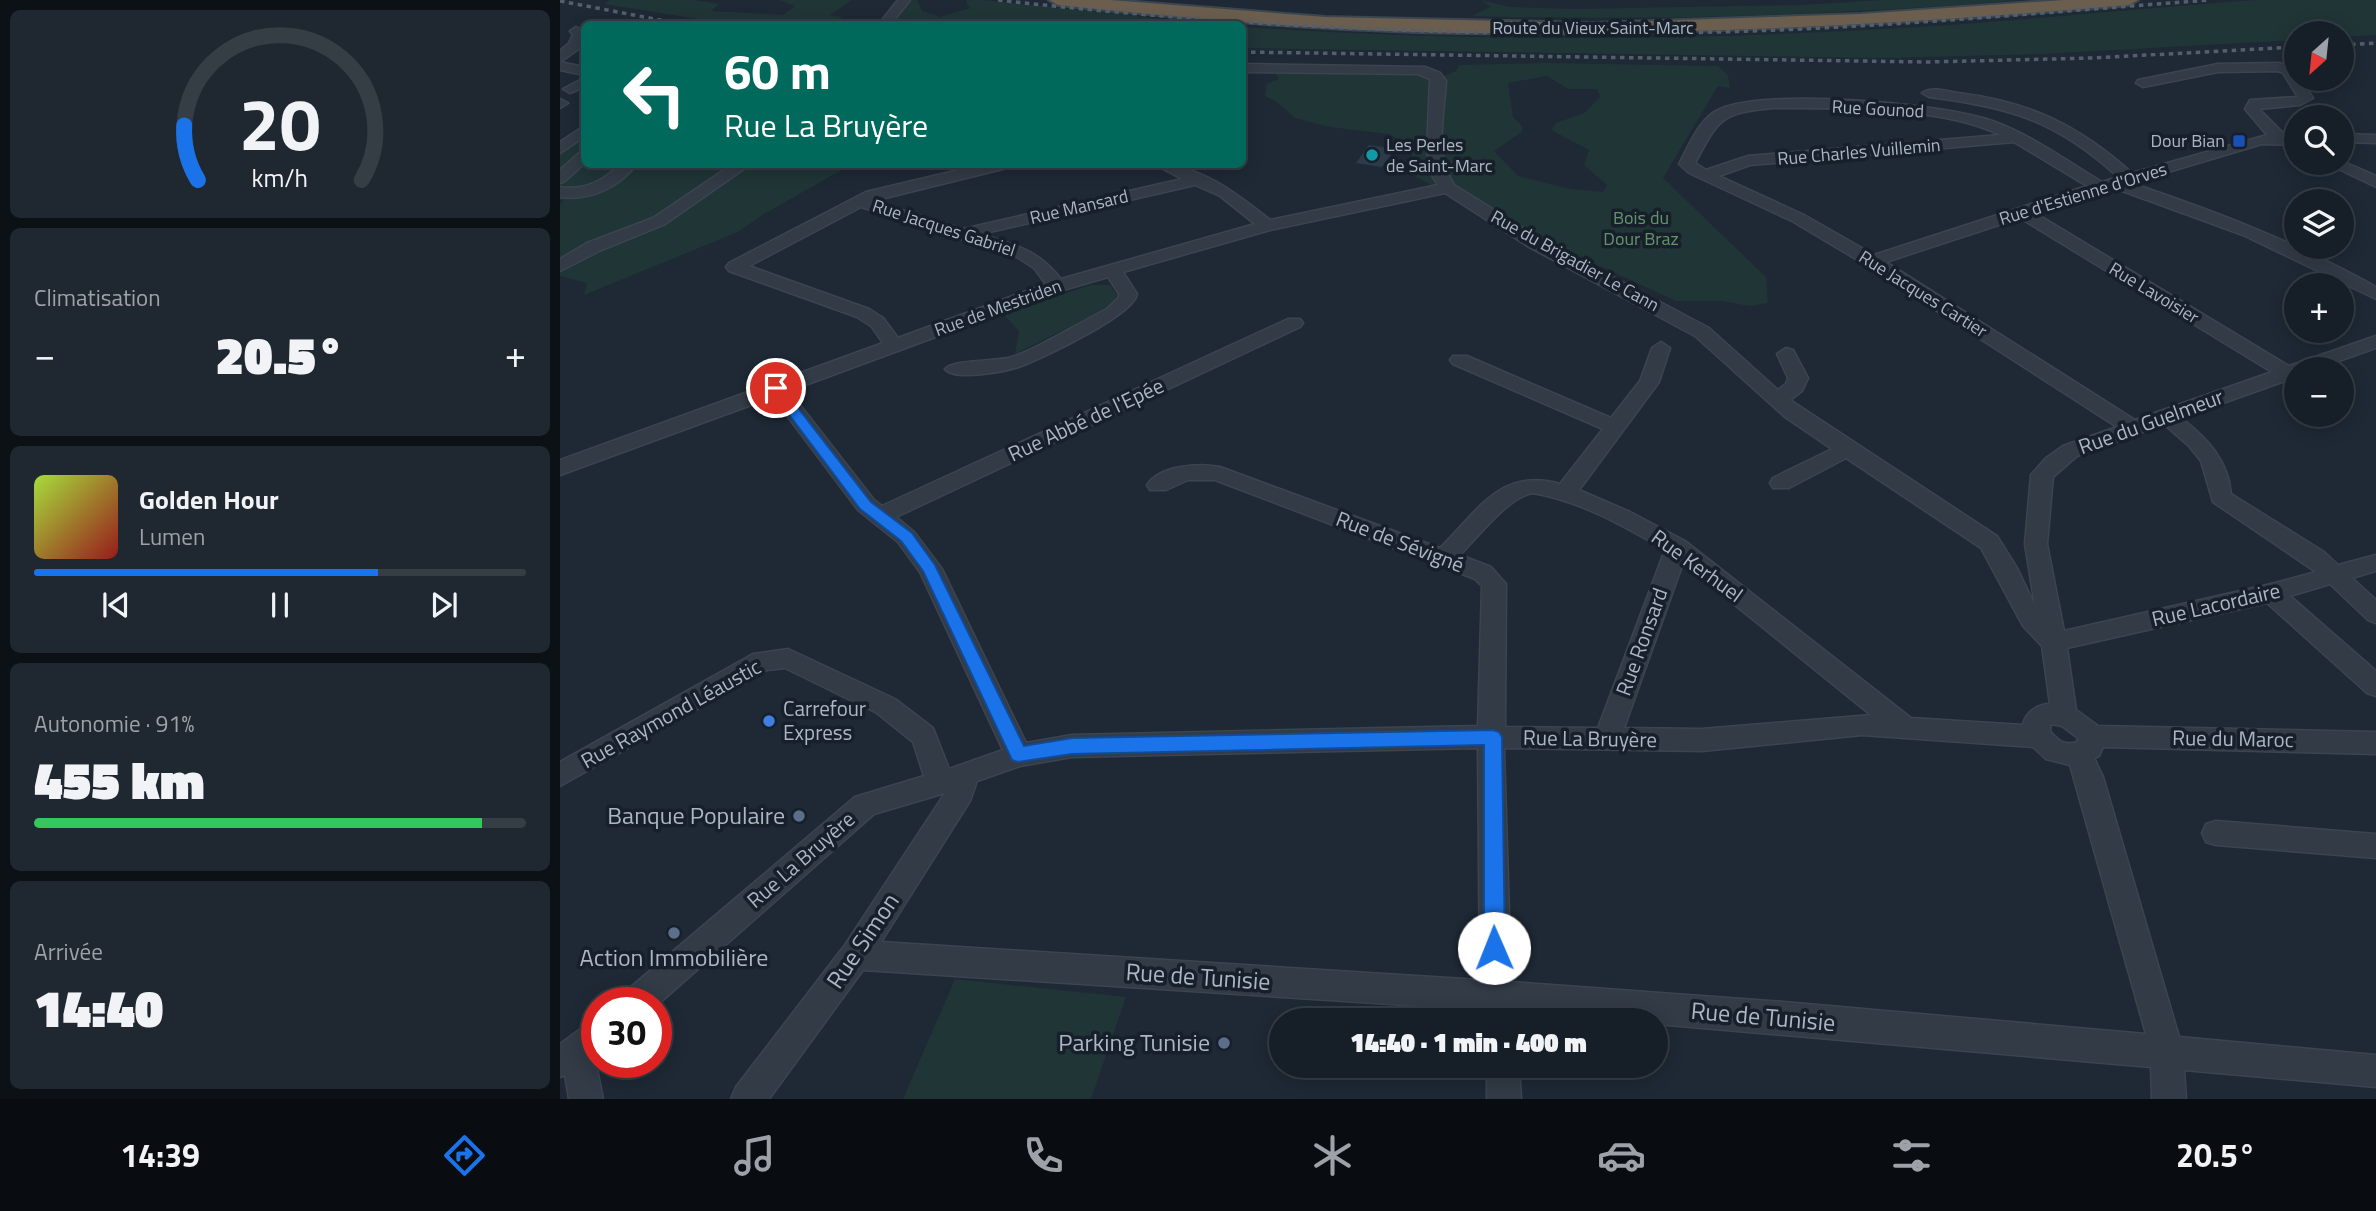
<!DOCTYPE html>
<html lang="fr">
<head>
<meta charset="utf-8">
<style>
	:root { --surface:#161f28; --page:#1f2730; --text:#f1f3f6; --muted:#9ea2a8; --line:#353d45; --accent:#1a73e8 }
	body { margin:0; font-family:"Titillium Web",sans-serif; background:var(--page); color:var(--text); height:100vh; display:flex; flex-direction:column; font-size:26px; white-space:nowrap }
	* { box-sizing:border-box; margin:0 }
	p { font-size:23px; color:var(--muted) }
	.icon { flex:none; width:38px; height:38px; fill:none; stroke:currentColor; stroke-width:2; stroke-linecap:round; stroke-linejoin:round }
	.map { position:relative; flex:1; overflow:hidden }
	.panel { display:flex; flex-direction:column; gap:10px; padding:10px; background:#0c1116; width:560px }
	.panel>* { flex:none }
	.hud { position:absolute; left:21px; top:21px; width:665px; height:147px; border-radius:10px; box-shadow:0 4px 18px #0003,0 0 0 2px var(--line); background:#00695c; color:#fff; overflow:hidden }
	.needle { width:46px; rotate:207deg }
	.buttons { position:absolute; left:1724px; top:21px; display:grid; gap:14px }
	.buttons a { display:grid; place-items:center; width:70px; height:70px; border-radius:50%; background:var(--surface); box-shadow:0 4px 18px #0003,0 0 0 2px var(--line); font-size:35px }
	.speed { position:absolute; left:21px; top:987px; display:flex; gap:14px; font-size:35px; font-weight:700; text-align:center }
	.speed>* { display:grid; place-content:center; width:91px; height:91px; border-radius:50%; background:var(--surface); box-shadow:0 4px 18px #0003,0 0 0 2px var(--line); line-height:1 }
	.speed .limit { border:10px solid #d22; background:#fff; color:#111 }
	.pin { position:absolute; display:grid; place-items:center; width:60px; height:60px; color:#fff; margin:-30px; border:4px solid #fff; border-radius:50%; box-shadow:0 2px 7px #0007 }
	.me { position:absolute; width:77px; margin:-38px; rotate:359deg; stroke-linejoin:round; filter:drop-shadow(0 0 5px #0008) }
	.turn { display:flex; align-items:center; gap:24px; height:147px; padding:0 28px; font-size:32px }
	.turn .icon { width:91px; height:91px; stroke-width:2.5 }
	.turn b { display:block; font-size:49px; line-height:60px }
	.big { font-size:52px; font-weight:800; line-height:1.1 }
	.panel .card { flex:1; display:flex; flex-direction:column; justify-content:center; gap:10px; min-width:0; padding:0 24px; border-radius:10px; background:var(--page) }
	.panel .dial { align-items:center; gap:0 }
	.dial svg { height:182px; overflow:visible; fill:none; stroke:var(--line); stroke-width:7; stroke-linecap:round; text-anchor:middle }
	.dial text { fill:var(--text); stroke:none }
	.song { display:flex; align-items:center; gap:21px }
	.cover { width:84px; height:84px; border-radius:10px; background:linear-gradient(135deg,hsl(80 70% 55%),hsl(0 70% 35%)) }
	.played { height:7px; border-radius:4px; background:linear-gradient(90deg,var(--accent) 70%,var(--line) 70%) }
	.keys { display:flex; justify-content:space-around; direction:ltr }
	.heat { display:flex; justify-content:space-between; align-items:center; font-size:38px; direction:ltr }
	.charge { height:10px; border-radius:5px; background:linear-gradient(90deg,#34c759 91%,var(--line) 0) }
	.trip { position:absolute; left:709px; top:1008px; width:399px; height:70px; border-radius:35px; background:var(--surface); box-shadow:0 4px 18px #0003,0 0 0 2px var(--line); font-weight:800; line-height:70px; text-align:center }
	.menu { display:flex; height:112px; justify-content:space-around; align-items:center; background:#090c10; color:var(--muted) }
	.menu .icon { width:49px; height:49px }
	.menu .active { color:var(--accent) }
	.menu b { font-size:32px; color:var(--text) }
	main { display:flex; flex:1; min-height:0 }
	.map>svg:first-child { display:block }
	.green { fill:#203536; fill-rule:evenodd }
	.building { fill:#2d3b49 }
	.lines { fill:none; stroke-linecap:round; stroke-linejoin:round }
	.minor-casing { stroke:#3b444f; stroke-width:3 }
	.highway-casing { stroke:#3c4650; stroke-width:4 }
	.minor { fill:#323b46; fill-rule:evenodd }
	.highway { fill:#6c5e4e; fill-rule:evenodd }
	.rail { stroke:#535f6d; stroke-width:3.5; stroke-dasharray:4.5 4.5; stroke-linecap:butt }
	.route { fill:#1a73e8; stroke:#114b97; stroke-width:2 }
	.transit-dot { fill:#1a4fb4; stroke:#17202a; stroke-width:2.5 }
	.culture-dot { fill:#0f9aa8; stroke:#17202a; stroke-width:2.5 }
	.shop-dot { fill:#3f7fe0; stroke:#17202a; stroke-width:2.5 }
	.service-dot { fill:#5c6f8a; stroke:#17202a; stroke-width:2.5 }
	.labels { text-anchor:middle; stroke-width:7; stroke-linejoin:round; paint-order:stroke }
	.far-street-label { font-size:18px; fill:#abb6c3; stroke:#17202a }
	.far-poi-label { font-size:18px; fill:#abb6c3; stroke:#17202a; text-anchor:end }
	.far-park-label { font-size:18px; fill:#63936b; stroke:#17202a }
	.street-label { font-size:21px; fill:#abb6c3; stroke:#17202a }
	.poi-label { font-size:21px; fill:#abb6c3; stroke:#17202a; text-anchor:start }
	.near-poi-label { font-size:24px; fill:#abb6c3; stroke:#17202a; text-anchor:end }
	.near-street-label { font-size:24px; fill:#abb6c3; stroke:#17202a }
</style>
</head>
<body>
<main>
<section class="panel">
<div class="card dial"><svg viewBox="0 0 100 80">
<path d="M14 69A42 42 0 1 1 86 69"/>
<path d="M14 69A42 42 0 0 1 8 45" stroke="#1a73e8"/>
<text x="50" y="56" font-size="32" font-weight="700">20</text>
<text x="50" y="72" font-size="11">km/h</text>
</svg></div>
<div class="card"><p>Climatisation</p>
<div class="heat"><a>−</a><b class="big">20.5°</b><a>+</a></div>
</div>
<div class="card">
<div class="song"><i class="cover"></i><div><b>Golden Hour</b><p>Lumen</p></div></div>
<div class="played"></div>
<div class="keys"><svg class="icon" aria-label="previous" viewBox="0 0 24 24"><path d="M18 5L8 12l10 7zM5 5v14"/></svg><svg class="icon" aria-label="pause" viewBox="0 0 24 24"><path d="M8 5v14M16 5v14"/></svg><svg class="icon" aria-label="next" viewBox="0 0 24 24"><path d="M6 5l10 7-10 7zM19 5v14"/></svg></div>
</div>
<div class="card"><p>Autonomie · 91%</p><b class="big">455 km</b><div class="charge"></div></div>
<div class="card"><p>Arrivée</p><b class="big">14:40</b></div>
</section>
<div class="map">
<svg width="1816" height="1099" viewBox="0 0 1816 1099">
	<rect width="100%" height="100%" fill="#1e2935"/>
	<g class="green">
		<path d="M 50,0 L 134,0 L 159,4 L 151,11 L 223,15 L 235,6 L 219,0 L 292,0 L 270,15 L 282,17 L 278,21 L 317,24 L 169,24 L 44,4 Z"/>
		<path d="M 353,0 L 357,0 L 362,11 L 380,17 L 410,8 L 406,3 L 407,0 L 423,0 L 654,24 L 334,24 L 348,3 Z"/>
		<path d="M 921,0 L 950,7 L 1016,9 L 1240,5 L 1323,0 L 1463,0 C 1279,15 1096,21 912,16 L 930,7 Z"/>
		<path d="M 1696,0 L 1816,0 L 1816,35 L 1782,37 L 1782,33 L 1736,33 L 1736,40 L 1481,54 L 1322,58 L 682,48 L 683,27 C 907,42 1134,41 1358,27 C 1471,20 1583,8 1696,0 Z"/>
		<path d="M 987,63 L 1158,66 L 1168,75 L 1170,88 L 1158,86 L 1103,178 L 1206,277 L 1208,303 L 1190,306 L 1161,301 L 1116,301 L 1003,249 L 970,237 L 854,176 L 851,147 L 829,134 L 769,127 L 735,118 L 717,102 L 705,96 L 707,84 L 719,79 L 714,71 L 852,72 L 884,76 L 896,71 L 899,65 ZM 987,76 L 1008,89 L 1037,89 L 1040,97 L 1024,113 L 996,123 L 991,130 L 1029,150 L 1024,165 L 1047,185 L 1043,192 L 1010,189 L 958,176 L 934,151 L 962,132 L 962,126 L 953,117 L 948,83 Z"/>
		<path d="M 24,135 L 24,164 L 165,165 L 159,177 L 191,165 L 290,165 L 204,214 L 178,232 L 24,295 L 27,283 L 0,276 L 0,204 L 4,201 L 0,200 L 0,154 Z"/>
		<path d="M 531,285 L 550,285 L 557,295 L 551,306 L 455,354 L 459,331 L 443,314 Z"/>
		<path d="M 395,979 L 566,997 L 531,1099 L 343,1099 Z"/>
	</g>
	<path class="building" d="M 809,145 L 835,149 L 822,167 L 796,163 Z"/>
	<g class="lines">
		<g class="minor-casing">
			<g id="minor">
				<path d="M 338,0 L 350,0 L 331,24 L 319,24 Z"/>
				<path d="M 16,27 L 24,31 L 20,48 L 0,62 L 0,51 L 9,43 L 13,35 L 10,31 Z"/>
				<path d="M 0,62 L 24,67 L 24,75 L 0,70 Z"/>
				<path d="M 1719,63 L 1733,67 L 1736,79 L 1740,79 L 1753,98 L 1740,105 L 1699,109 L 1724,134 L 1736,133 L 1736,141 L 1732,145 L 1702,144 L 1571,183 C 1657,212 1738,243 1816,287 L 1816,299 L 1683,235 L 1554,188 L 1475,213 L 1729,366 L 1816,336 L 1816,348 L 1756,369 L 1736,369 L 1736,377 L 1621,418 C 1647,438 1668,460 1671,494 L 1764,552 L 1778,565 L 1816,555 L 1816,571 L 1792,578 L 1816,600 L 1816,623 L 1808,620 L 1770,584 L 1730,596 L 1816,671 L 1816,696 L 1807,693 L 1707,603 L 1507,648 L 1516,710 L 1538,726 L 1816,732 L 1816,754 L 1543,747 L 1539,756 L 1534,758 L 1543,777 L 1619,1037 L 1816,1055 L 1816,1087 L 1624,1070 L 1626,1099 L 1592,1099 L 1591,1067 L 1096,1024 L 1096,1020 L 1052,1020 L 956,1013 L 957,1020 L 925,1020 L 924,1010 L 303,970 L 209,1099 L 171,1099 L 176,1087 L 285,945 L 385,793 L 314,814 L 96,1006 L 96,1003 L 60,1003 L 65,992 L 295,797 L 364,776 L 353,742 L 317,713 L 225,668 L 207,670 L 0,786 L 0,762 L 193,654 L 228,649 L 335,699 L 373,728 L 389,769 L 443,750 L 360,572 L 338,542 L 298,510 L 213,397 L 0,475 L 0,460 L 323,343 L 311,326 L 297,317 L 169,271 L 166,267 L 169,263 L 306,192 L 424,164 L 453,164 L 451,167 L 313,201 L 403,229 L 622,179 L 594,164 C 639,164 676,193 710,220 L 878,185 L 870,172 L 867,151 L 870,79 L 858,74 L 682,72 L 682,64 L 865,67 L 880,73 L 886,81 C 884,116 874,154 894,185 L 981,239 L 1149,328 L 1218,390 L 1226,384 L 1228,378 L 1217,354 L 1226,348 L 1233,350 L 1248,378 L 1242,391 L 1230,400 L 1437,536 L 1457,568 L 1475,606 L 1465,544 L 1471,475 L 1486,458 L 1503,446 L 1557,427 L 1306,265 L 1232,221 L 1129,173 L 1119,164 C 1129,146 1139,118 1160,109 C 1206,88 1386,103 1435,122 C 1473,136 1507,161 1542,182 L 1558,177 C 1497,121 1450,107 1369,97 L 1362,93 C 1371,86 1387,91 1398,93 C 1470,102 1518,125 1572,173 L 1707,135 L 1685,109 L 1690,100 L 1738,97 L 1723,73 L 1718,71 L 1658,72 L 1583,87 L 1576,83 L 1578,80 L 1658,64 ZM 1213,108 C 1279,108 1381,106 1440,135 L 1188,156 L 1146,170 L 1135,163 C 1159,118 1161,113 1213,108 ZM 1454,142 L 1527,186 L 1314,255 L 1244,215 L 1159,176 L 1190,165 ZM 635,185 L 660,196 L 695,224 L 501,279 C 477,249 457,246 421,234 ZM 885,193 L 969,247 L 1135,336 L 1225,417 L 1272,449 L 1213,478 L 1210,483 L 1213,488 L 1229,488 L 1286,458 L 1421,548 L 1463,626 L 1482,646 L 1490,704 C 1477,704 1465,713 1463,725 L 1351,718 L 1125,541 L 1070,512 L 1019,490 L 1099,382 L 1110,348 L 1101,342 L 1092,348 L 1080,381 L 1051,418 L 907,356 L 893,356 L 890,360 L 893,364 L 1043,429 L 1000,484 C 940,467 918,511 880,548 L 660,467 C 639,463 600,465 587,485 L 590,490 L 606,490 L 628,480 L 655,480 L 915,579 L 922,586 L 918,726 L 512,735 L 466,743 L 382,569 L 354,532 L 336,517 L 740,327 L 743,323 L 740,319 L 728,319 L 322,506 L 314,500 L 229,391 L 503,290 L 548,277 L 559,294 L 558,298 L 547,309 C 520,322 475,351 448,358 C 434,361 392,360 385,369 C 395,382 450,371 464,365 C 486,356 574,315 577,294 L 563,272 L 710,230 ZM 301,207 L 457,257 L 474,268 L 486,284 L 338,338 L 323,318 L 309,309 L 189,266 ZM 1460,218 L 1712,372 L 1575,420 L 1326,262 ZM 1604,424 L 1629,446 L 1641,461 L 1653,502 L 1756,572 L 1711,584 L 1504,631 L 1487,544 L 1493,477 L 1517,456 ZM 973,493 C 1020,501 1064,526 1105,550 L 1038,728 L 945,727 L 946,584 L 931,567 L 900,555 C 917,538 948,497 973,493 ZM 1123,563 L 1311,715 L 1142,729 L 1064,728 ZM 1491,724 L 1502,726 L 1518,738 L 1517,742 C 1505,746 1498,741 1490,731 ZM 1302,735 L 1473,747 L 1486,759 L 1510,765 L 1586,1034 L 1224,1002 L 951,982 L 944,748 L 1142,751 ZM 918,748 L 920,980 L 321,942 L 410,801 L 417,781 L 460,766 L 512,757 Z"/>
				<path d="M 24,78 L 24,87 L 10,93 L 3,89 Z"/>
				<path d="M 0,99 L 8,103 L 0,108 Z"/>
				<path d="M 24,126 L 24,137 L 0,153 L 0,142 Z"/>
				<path d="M 1782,134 L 1816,135 L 1816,143 L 1782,142 Z"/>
				<path d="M 24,151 L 24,164 L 5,181 L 0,183 L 0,170 L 19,153 Z"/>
				<path d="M 1782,161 L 1816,176 L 1816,187 L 1766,163 Z"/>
				<path d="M 61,164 L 77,164 C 58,188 30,201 0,197 L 0,187 C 24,191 43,181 61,164 Z"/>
				<path d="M 173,164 L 191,164 L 105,224 L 39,251 L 0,271 L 0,259 L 27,243 L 93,218 Z"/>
				<path d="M 1656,821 L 1816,834 L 1816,858 L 1656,845 L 1646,842 L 1642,833 L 1646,824 Z"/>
				<path d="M 37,1020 L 35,1059 L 43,1099 L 9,1099 L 5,1075 L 0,1077 L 0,1044 L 26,1025 Z"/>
				<path d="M 927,1066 L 959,1066 L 961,1099 L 927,1099 Z"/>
			</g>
		</g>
		<g class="highway-casing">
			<path id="highway" d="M 489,0 L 550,0 L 765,17 L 1033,23 L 1301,14 L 1504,0 L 1578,0 L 1569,5 C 1347,24 1125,36 901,33 C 766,31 632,19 498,5 Z"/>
		</g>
		<use href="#minor" class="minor"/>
		<use href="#highway" class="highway"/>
		<g class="rail">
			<path d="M 438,0 C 677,27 916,38 1157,32 C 1322,28 1486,12 1650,0"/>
			<path d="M 0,1 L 121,24"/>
			<path d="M 1782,45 L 1816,43"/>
			<path d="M 682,52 L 1368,62 L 1533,58 L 1736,47"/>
		</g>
	</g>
	<path class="route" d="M 216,384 L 221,386 L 311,502 L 352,533 L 375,565 L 464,746 L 512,738 L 933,730 L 939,732 L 942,737 L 945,948 L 942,955 L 934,958 L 927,955 L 924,948 L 924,745 L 512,754 L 458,762 L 452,760 L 363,571 L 341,541 L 300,509 L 209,388 Z"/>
	<rect class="transit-dot" x="1672" y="134" width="14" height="14" rx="3.5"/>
	<circle class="culture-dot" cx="812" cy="155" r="7"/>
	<circle class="shop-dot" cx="209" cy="721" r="7"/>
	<g class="service-dot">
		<circle cx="239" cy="816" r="7"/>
		<circle cx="114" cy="933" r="7"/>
		<circle cx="664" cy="1043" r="7"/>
	</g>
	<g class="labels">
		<g class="far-street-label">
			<text x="1033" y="34">Route du Vieux Saint-Marc</text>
			<text transform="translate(1318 109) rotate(3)" y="6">Rue Gounod</text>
			<text transform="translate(1299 152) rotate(-5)" y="6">Rue Charles Vuillemin</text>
			<text transform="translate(1523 194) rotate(-17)" y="6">Rue d'Estienne d'Orves</text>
			<text transform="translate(519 207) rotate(-13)" y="6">Rue Mansard</text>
			<text transform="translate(384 228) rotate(18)" y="6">Rue Jacques Gabriel</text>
			<text transform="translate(1015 261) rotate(29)" y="6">Rue du Brigadier Le Cann</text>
			<text transform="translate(1594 293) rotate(31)" y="6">Rue Lavoisier</text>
			<text transform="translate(1363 294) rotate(32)" y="6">Rue Jacques Cartier</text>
			<text transform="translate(438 308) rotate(-20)" y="6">Rue de Mestriden</text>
		</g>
		<g class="far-poi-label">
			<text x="1665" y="147">Dour Bian</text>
			<text x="826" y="151" text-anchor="start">Les Perles<tspan x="826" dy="21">de Saint-Marc</tspan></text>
		</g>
		<g class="far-park-label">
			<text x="1081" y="224">Bois du<tspan x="1081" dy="21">Dour Braz</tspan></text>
		</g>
		<g class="street-label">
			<text transform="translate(526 420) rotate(-25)" y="7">Rue Abbé de l'Epée</text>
			<text transform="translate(1591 422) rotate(-20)" y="7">Rue du Guelmeur</text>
			<text transform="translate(840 542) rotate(21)" y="7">Rue de Sévigné</text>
			<text transform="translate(1137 566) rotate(36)" y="7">Rue Kerhuel</text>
			<text transform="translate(1656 605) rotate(-13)" y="7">Rue Lacordaire</text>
			<text transform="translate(1082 642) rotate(-70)" y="7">Rue Ronsard</text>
			<text transform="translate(111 714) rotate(-29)" y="7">Rue Raymond Léaustic</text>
			<text transform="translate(1030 739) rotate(1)" y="7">Rue La Bruyère</text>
			<text transform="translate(1673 739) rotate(1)" y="7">Rue du Maroc</text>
			<text transform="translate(241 860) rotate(-41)" y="7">Rue La Bruyère</text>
		</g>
		<g class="poi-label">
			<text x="223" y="716">Carrefour<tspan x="223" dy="24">Express</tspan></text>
		</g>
		<g class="near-poi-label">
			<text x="225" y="824">Banque Populaire</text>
			<text x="114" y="966" text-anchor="middle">Action Immobilière</text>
			<text x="650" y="1051">Parking Tunisie</text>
		</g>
		<g class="near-street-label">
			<text transform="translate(303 941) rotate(-56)" y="8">Rue Simon</text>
			<text transform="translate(638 977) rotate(4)" y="8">Rue de Tunisie</text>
			<text transform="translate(1203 1017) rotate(5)" y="8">Rue de Tunisie</text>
		</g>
	</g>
</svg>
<div class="buttons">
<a><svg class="needle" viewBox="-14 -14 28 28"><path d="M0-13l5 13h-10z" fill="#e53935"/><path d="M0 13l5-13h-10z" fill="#9ea2a8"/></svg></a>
<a><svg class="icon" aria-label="search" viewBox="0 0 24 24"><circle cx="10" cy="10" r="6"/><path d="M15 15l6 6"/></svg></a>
<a><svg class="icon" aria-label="layers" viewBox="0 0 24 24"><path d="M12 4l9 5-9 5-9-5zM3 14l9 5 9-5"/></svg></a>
<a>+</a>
<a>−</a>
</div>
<div class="speed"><div class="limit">30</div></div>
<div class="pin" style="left:216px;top:388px;background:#d93025"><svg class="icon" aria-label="arrive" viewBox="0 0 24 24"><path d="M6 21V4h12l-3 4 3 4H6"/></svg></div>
<svg class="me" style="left:934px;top:948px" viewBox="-20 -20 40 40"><circle r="19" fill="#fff"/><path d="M0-13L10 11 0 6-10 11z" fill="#1a73e8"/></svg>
<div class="trip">14:40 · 1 min · 400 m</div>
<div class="hud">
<div class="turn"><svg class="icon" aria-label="left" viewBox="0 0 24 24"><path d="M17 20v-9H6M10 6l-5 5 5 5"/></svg><div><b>60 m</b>Rue La Bruyère</div></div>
</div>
</div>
</main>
<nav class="menu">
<b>14:39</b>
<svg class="icon active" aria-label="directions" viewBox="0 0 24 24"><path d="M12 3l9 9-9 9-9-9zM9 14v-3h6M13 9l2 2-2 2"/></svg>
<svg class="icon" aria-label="music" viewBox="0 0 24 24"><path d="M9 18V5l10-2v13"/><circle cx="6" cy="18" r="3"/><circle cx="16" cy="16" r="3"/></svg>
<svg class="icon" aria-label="phone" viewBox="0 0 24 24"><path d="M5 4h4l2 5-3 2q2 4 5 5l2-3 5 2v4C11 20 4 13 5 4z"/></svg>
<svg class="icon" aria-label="climate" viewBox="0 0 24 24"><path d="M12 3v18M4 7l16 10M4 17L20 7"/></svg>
<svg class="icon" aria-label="car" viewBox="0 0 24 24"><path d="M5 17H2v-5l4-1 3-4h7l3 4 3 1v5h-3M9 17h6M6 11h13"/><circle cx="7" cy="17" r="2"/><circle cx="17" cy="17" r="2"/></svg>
<svg class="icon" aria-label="filters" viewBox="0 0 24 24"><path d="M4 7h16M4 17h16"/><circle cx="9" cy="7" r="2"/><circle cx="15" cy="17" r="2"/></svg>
<b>20.5°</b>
</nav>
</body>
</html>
